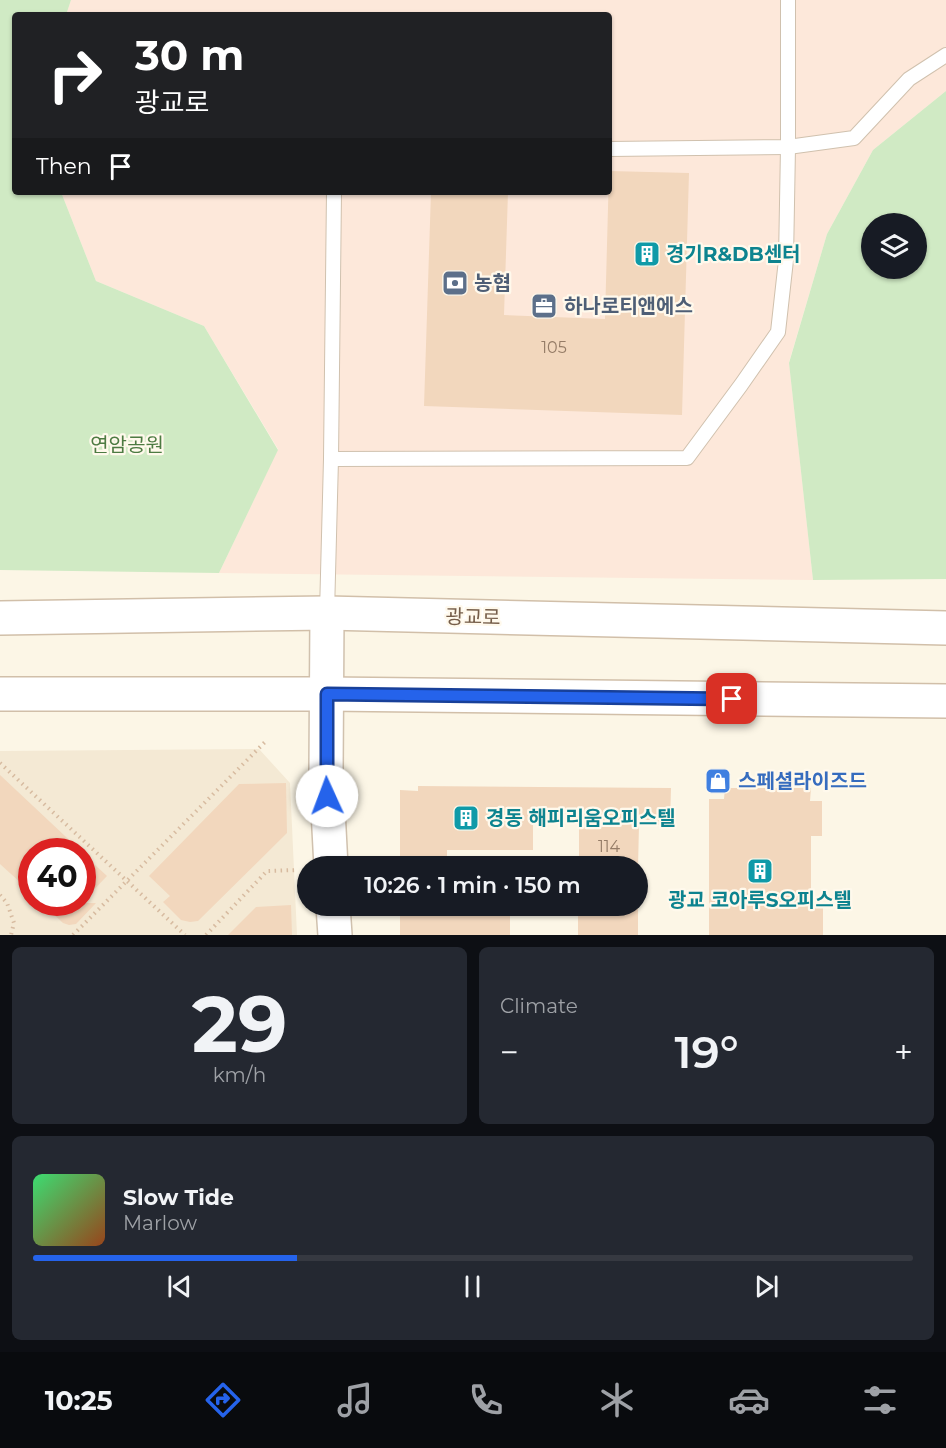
<!DOCTYPE html>
<html lang="en">
<head>
<meta charset="utf-8">
<style>
	:root { --surface:#171b24; --page:#242831; --text:#f1f3f6; --muted:#9ea1a6; --line:#363941; --accent:#2563eb }
	body { margin:0; font-family:Montserrat,"Noto Sans KR",sans-serif; background:var(--page); color:var(--text); height:100vh; display:flex; flex-direction:column; font-size:22px; white-space:nowrap }
	* { box-sizing:border-box; margin:0 }
	p { font-size:20px; color:var(--muted) }
	.icon { flex:none; width:33px; height:33px; fill:none; stroke:currentColor; stroke-width:2; stroke-linecap:round; stroke-linejoin:round }
	.map { position:relative; height:935px; overflow:hidden }
	.details { display:flex; flex-direction:column; gap:12px; padding:12px; background:#0d0f14; flex:1 }
	.details>* { flex:none }
	.top-card { position:absolute; left:12px; top:12px; width:600px; height:183px; border-radius:6px; box-shadow:0 2px 4px #0004; background:#202124; color:#fff; overflow:hidden }
	.tools { position:absolute; left:861px; top:213px; display:grid; gap:12px }
	.tools a { display:grid; place-items:center; width:66px; height:66px; border-radius:50%; background:var(--surface); box-shadow:0 2px 4px #0004; font-size:30px }
	.speed { position:absolute; left:18px; top:838px; display:flex; gap:12px; font-size:30px; font-weight:700; text-align:center }
	.speed>* { display:grid; place-content:center; width:78px; height:78px; border-radius:50%; background:var(--surface); box-shadow:0 2px 4px #0004; line-height:1 }
	.speed .limit { border:9px solid #d22; background:#fff; color:#111 }
	.pin { position:absolute; display:grid; place-items:center; width:51px; height:51px; color:#fff; margin:-26px; border-radius:12px; box-shadow:0 3px 9px #0006 }
	.me { position:absolute; width:66px; margin:-33px; rotate:358deg; stroke-linejoin:round; filter:drop-shadow(0 0 4px #0008) }
	.turn { display:flex; align-items:center; gap:21px; height:126px; padding:0 24px; font-size:27px }
	.turn .icon { width:78px; height:78px; stroke-width:2.5 }
	.turn b { display:block; font-size:42px; line-height:51px }
	.then { display:flex; align-items:center; height:57px; padding:0 24px; background:#0003; gap:12px; font-size:22px }
	.big { font-size:45px; font-weight:600; line-height:1.1 }
	.details .card { flex:1; display:flex; flex-direction:column; justify-content:center; gap:9px; min-width:0; padding:0 21px; border-radius:9px; background:var(--page) }
	.details .dial { align-items:center; gap:0 }
	.dial b { font-size:78px; line-height:1 }
	.song { display:flex; align-items:center; gap:18px }
	.cover { width:72px; height:72px; border-radius:9px; background:linear-gradient(135deg,hsl(140 70% 55%),hsl(20 70% 35%)) }
	.played { height:6px; border-radius:3px; background:linear-gradient(90deg,var(--accent) 30%,var(--line) 30%) }
	.keys { display:flex; justify-content:space-around; direction:ltr }
	.heat { display:flex; justify-content:space-between; align-items:center; font-size:33px; direction:ltr }
	.details .tiles { flex:1; display:grid; gap:12px; grid-template-columns:1fr 1fr }
	.card:last-child { grid-column:span 2 }
	.trip { position:absolute; left:297px; top:856px; width:351px; height:60px; border-radius:30px; background:var(--surface); box-shadow:0 2px 4px #0004; font-weight:600; line-height:60px; text-align:center }
	.menu { display:flex; height:96px; justify-content:space-around; align-items:center; background:#090b0e; color:var(--muted) }
	.menu .icon { width:42px; height:42px }
	.menu .active { color:var(--accent) }
	.menu b { font-size:27px; color:var(--text) }
	.map>svg:first-child { display:block }
	.residential { fill:#f4e9d4; fill-rule:evenodd }
	.commercial { fill:#fde8da }
	.green { fill:#d0eac4; fill-rule:evenodd }
	.building { fill:#f2d7bd }
	.lines { fill:none; stroke-linecap:round; stroke-linejoin:round }
	.service-casing { stroke:#d0c1ae; stroke-width:16 }
	.tertiary-casing { stroke:#d0c1ae; stroke-width:36 }
	.secondary-casing { stroke:#d1bfa9; stroke-width:36 }
	.path { stroke:#d7bba0; stroke-width:4; stroke-dasharray:1.5 4.5; stroke-linecap:butt }
	.service { stroke:#fff; stroke-width:14 }
	.tertiary { stroke:#fff; stroke-width:33 }
	.secondary { stroke:#fff; stroke-width:33 }
	.route-casing { stroke:#184099; stroke-width:15 }
	.route { stroke:#2563eb; stroke-width:10 }
	.labels { text-anchor:middle; stroke-width:4.5; stroke-linejoin:round; paint-order:stroke }
	.number-label { font-size:16px; fill:#957c67 }
	.culture-label { font-size:20px; font-weight:bold; fill:#0d838f; stroke:#fff9ec; text-anchor:start }
	.service-label { font-size:20px; font-weight:bold; fill:#4e5e75; stroke:#fff9ec; text-anchor:start }
	.park-label { font-size:20px; fill:#4d7b42; stroke:#fff9ec }
	.street-label { font-size:20px; fill:#765e4a; stroke:#fff9ec }
	.shop-label { font-size:20px; font-weight:bold; fill:#366cbe; stroke:#fff9ec; text-anchor:start }
</style>
</head>
<body>
<div class="map">
<svg width="946" height="935" viewBox="0 0 946 935">
	<rect width="100%" height="100%" fill="#fcf6e6"/>
	<path class="residential" d="M 259,749 L 290,783 L 297,935 L 0,935 L 0,751 ZM 32,852 L 82,852 L 82,903 L 32,903 Z"/>
	<path class="commercial" d="M 71,0 L 946,0 L 946,91 L 873,150 L 827,234 L 789,362 L 813,580 L 219,573 L 278,449 L 204,326 L 96,281 L 61,192 L 609,192 L 609,15 L 66,15 Z"/>
	<g class="green">
		<path d="M 0,0 L 71,0 L 66,15 L 15,15 L 15,192 L 61,192 L 96,281 L 204,326 L 278,450 L 219,573 L 0,570 Z"/>
		<path d="M 946,91 L 946,579 L 813,580 L 789,363 L 827,234 L 873,150 ZM 872,224 L 916,224 L 916,268 L 872,268 Z"/>
	</g>
	<g class="building">
		<path d="M 609,171 L 689,173 L 682,415 L 424,406 L 431,192 L 508,192 L 504,315 L 605,319 Z"/>
		<path d="M 0,775 L 82,852 L 32,852 L 32,893 L 0,864 Z"/>
		<path d="M 286,783 L 287,833 L 198,921 L 190,922 L 181,920 L 163,902 L 170,896 L 149,876 L 239,784 Z"/>
		<path d="M 418,786 L 671,788 L 670,825 L 639,825 L 638,867 L 579,867 L 579,822 L 533,821 L 533,850 L 447,850 L 447,867 L 400,867 L 400,790 L 418,791 Z"/>
		<path d="M 725,788 L 811,788 L 810,801 L 822,801 L 822,836 L 811,836 L 811,905 L 823,905 L 823,935 L 709,935 L 709,799 L 724,799 Z"/>
		<path d="M 82,853 L 107,876 L 82,902 Z"/>
		<path d="M 42,903 L 96,903 L 76,924 L 69,925 L 63,923 Z"/>
		<path d="M 291,905 L 292,935 L 228,935 L 256,907 Z"/>
		<rect x="400" y="906" width="110" height="29"/>
		<rect x="578" y="906" width="60" height="29"/>
	</g>
	<g class="lines">
		<g class="service-casing">
			<g id="service">
				<path d="M 609,149 L 788,147 L 854,138 L 909,79 L 946,55"/>
				<path d="M 331,459 L 687,458 L 741,385 L 778,332 L 786,260 L 788,147 L 788,0"/>
				<path d="M 327,613 L 331,459 L 334,192"/>
			</g>
		</g>
		<g class="tertiary-casing">
			<g id="tertiary">
				<path d="M 327,613 L 326,772 L 331,867"/>
				<path d="M 333,906 L 335,935"/>
			</g>
		</g>
		<g class="secondary-casing">
			<g id="secondary">
				<path d="M 0,618 L 327,613 L 946,628"/>
				<path d="M 0,694 L 327,694 L 946,701"/>
			</g>
		</g>
		<g class="path">
			<path d="M 0,763 L 185,935"/>
			<path d="M 0,895 L 7,903 L 14,923 L 11,935"/>
			<path d="M 73,935 L 265,742"/>
			<path d="M 206,935 L 267,871 L 298,870"/>
		</g>
		<use href="#service" class="service"/>
		<use href="#tertiary" class="tertiary"/>
		<use href="#secondary" class="secondary"/>
	</g>
	<g class="lines">
		<g class="route-casing">
			<path id="route" d="M 327,796 L 327,694 L 732,699"/>
		</g>
		<use href="#route" class="route"/>
	</g>
	<defs>
		<g id="building-square" transform="scale(1.35)"><rect x="-9" y="-9" width="18" height="18" rx="4" fill="#0f9aa8" stroke="#fff9ec"/><path d="M-4-6H4V6H1V3H-1V6H-4ZM-2.5-4.3h1.7v1.8h-1.7ZM.8-4.3h1.7v1.8H.8ZM-2.5-1h1.7V.8h-1.7ZM.8-1h1.7V.8H.8Z" fill="#fff"/></g>
		<g id="bank-square" transform="scale(1.35)"><rect x="-9" y="-9" width="18" height="18" rx="4" fill="#5c6f8a" stroke="#fff9ec"/><path d="M-6-4H6V4H-6ZM0-2.3a2.3 2.3 0 1 0 0 4.6a2.3 2.3 0 1 0 0-4.6Z" fill="#fff"/></g>
		<g id="office-square" transform="scale(1.35)"><rect x="-9" y="-9" width="18" height="18" rx="4" fill="#5c6f8a" stroke="#fff9ec"/><path d="M-6-3h4V-5.5h4V-3h4V5H-6ZM-1-4.5V-3h2v-1.5ZM-6 0V1H6V0Z" fill="#fff"/></g>
		<g id="shop-square" transform="scale(1.35)"><rect x="-9" y="-9" width="18" height="18" rx="4" fill="#3f7fe0" stroke="#fff9ec"/><path d="M-5-2.5h2.3a2.7 3.5 0 0 1 5.4 0H5L5.5 6h-11ZM-1.5-2.5h3a1.5 2.3 0 0 0-3 0Z" fill="#fff"/></g>
	</defs>
	<g fill-rule="evenodd">
		<use href="#building-square" x="647" y="254"/>
		<use href="#bank-square" x="455" y="283"/>
		<use href="#office-square" x="544" y="306"/>
		<use href="#shop-square" x="718" y="781"/>
		<use href="#building-square" x="466" y="818"/>
		<use href="#building-square" x="760" y="871"/>
	</g>
	<g class="labels">
		<g class="number-label">
			<text x="554" y="353">105</text>
			<text x="609" y="852">114</text>
		</g>
		<g class="culture-label">
			<text x="666" y="261">경기R&amp;DB센터</text>
			<text x="486" y="825">경동 해피리움오피스텔</text>
			<text x="760" y="907" text-anchor="middle">광교 코아루S오피스텔</text>
		</g>
		<g class="service-label">
			<text x="474" y="290">농협</text>
			<text x="564" y="313">하나로티앤에스</text>
		</g>
		<g class="park-label">
			<text x="127" y="452">연암공원</text>
		</g>
		<g class="street-label">
			<text transform="translate(473 617) rotate(1)" y="7">광교로</text>
		</g>
		<g class="shop-label">
			<text x="738" y="788">스페셜라이즈드</text>
		</g>
	</g>
</svg>
<div class="tools">
<a><svg class="icon" aria-label="layers" viewBox="0 0 24 24"><path d="M12 4l9 5-9 5-9-5zM3 14l9 5 9-5"/></svg></a>
</div>
<div class="speed"><div class="limit">40</div></div>
<div class="pin" style="left:732px;top:699px;background:#d93025"><svg class="icon" aria-label="arrive" viewBox="0 0 24 24"><path d="M6 21V4h12l-3 4 3 4H6"/></svg></div>
<svg class="me" style="left:327px;top:796px" viewBox="-20 -20 40 40"><circle r="19" fill="#fff"/><path d="M0-13L10 11 0 6-10 11z" fill="#2563eb"/></svg>
<div class="trip">10:26 · 1 min · 150 m</div>
<div class="top-card">
<div class="turn"><svg class="icon" aria-label="right" viewBox="0 0 24 24"><path d="M7 20v-9h11M14 6l5 5-5 5"/></svg><div><b>30 m</b>광교로</div></div>
<div class="then">Then<svg class="icon" aria-label="arrive" viewBox="0 0 24 24"><path d="M6 21V4h12l-3 4 3 4H6"/></svg></div>
</div>
</div>
<section class="details">
<div class="tiles">
<div class="card dial"><b>29</b><p>km/h</p></div>
<div class="card"><p>Climate</p>
<div class="heat"><a>−</a><b class="big">19°</b><a>+</a></div>
</div>
<div class="card">
<div class="song"><i class="cover"></i><div><b>Slow Tide</b><p>Marlow</p></div></div>
<div class="played"></div>
<div class="keys"><svg class="icon" aria-label="previous" viewBox="0 0 24 24"><path d="M18 5L8 12l10 7zM5 5v14"/></svg><svg class="icon" aria-label="pause" viewBox="0 0 24 24"><path d="M8 5v14M16 5v14"/></svg><svg class="icon" aria-label="next" viewBox="0 0 24 24"><path d="M6 5l10 7-10 7zM19 5v14"/></svg></div>
</div>
</div>
</section>
<nav class="menu">
<b>10:25</b>
<svg class="icon active" aria-label="directions" viewBox="0 0 24 24"><path d="M12 3l9 9-9 9-9-9zM9 14v-3h6M13 9l2 2-2 2"/></svg>
<svg class="icon" aria-label="music" viewBox="0 0 24 24"><path d="M9 18V5l10-2v13"/><circle cx="6" cy="18" r="3"/><circle cx="16" cy="16" r="3"/></svg>
<svg class="icon" aria-label="phone" viewBox="0 0 24 24"><path d="M5 4h4l2 5-3 2q2 4 5 5l2-3 5 2v4C11 20 4 13 5 4z"/></svg>
<svg class="icon" aria-label="climate" viewBox="0 0 24 24"><path d="M12 3v18M4 7l16 10M4 17L20 7"/></svg>
<svg class="icon" aria-label="car" viewBox="0 0 24 24"><path d="M5 17H2v-5l4-1 3-4h7l3 4 3 1v5h-3M9 17h6M6 11h13"/><circle cx="7" cy="17" r="2"/><circle cx="17" cy="17" r="2"/></svg>
<svg class="icon" aria-label="filters" viewBox="0 0 24 24"><path d="M4 7h16M4 17h16"/><circle cx="9" cy="7" r="2"/><circle cx="15" cy="17" r="2"/></svg>
</nav>
</body>
</html>
